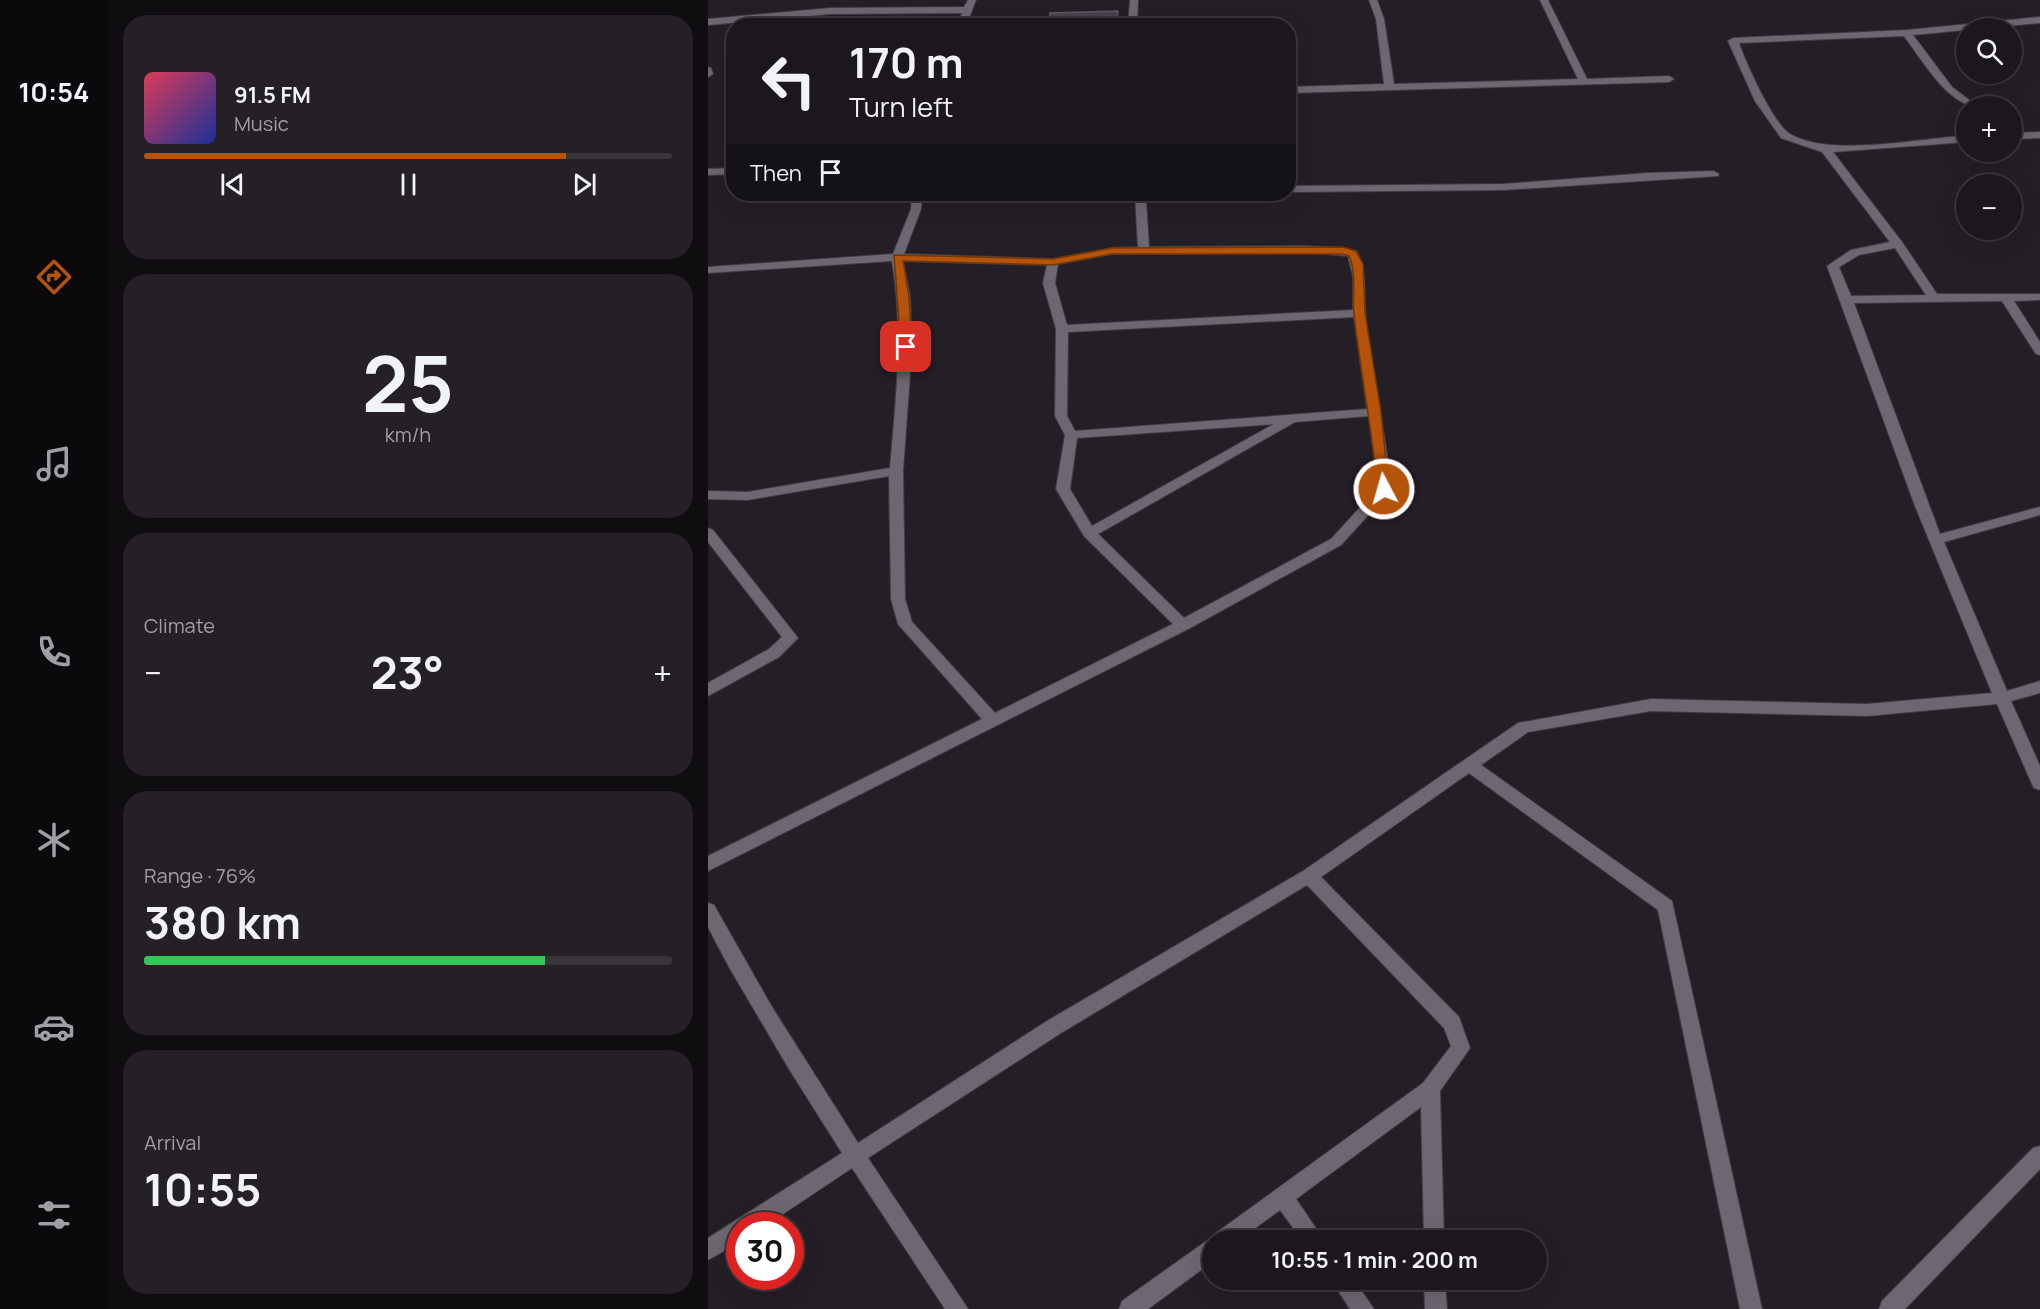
<!DOCTYPE html>
<html lang="en">
<head>
<meta charset="utf-8">
<style>
	:root { --surface:#1b171d; --page:#242026; --text:#f1f3f6; --muted:#a09fa4; --line:#39363b; --accent:#b45309 }
	body { margin:0; font-family:Manrope,sans-serif; background:var(--page); color:var(--text); height:100vh; display:flex; flex-direction:column; font-size:22px; white-space:nowrap }
	* { box-sizing:border-box; margin:0 }
	p { font-size:20px; color:var(--muted) }
	.icon { flex:none; width:33px; height:33px; fill:none; stroke:currentColor; stroke-width:2; stroke-linecap:round; stroke-linejoin:round }
	.map { position:relative; flex:1; overflow:hidden }
	.side { display:flex; flex-direction:column; gap:15px; padding:15px; background:#0f0d10; width:600px }
	.side>* { flex:none }
	.top-card { position:absolute; left:18px; top:18px; width:570px; height:183px; border-radius:24px; box-shadow:0 6px 24px #0002,0 0 0 2px var(--line); background:#1b171d; color:var(--text); overflow:hidden }
	.tools { position:absolute; left:1248px; top:18px; display:grid; gap:12px }
	.tools a { display:grid; place-items:center; width:66px; height:66px; border-radius:50%; background:var(--surface); box-shadow:0 6px 24px #0002,0 0 0 2px var(--line); font-size:30px }
	.speed { position:absolute; left:18px; top:1212px; display:flex; gap:12px; font-size:30px; font-weight:700; text-align:center }
	.speed>* { display:grid; place-content:center; width:78px; height:78px; border-radius:50%; background:var(--surface); box-shadow:0 6px 24px #0002,0 0 0 2px var(--line); line-height:1 }
	.speed .limit { border:9px solid #d22; background:#fff; color:#111 }
	.pin { position:absolute; display:grid; place-items:center; width:51px; height:51px; color:#fff; margin:-26px; border-radius:12px; box-shadow:0 3px 9px #0006 }
	.me { position:absolute; width:66px; margin:-33px; rotate:354deg; stroke-linejoin:round; filter:drop-shadow(0 0 4px #0008) }
	.turn { display:flex; align-items:center; gap:21px; height:126px; padding:0 24px; font-size:27px }
	.turn .icon { width:78px; height:78px; stroke-width:2.5 }
	.turn b { display:block; font-size:42px; line-height:51px }
	.then { display:flex; align-items:center; height:57px; padding:0 24px; background:#0003; gap:12px; font-size:22px }
	.big { font-size:45px; font-weight:700; line-height:1.1 }
	.side .card { flex:1; display:flex; flex-direction:column; justify-content:center; gap:9px; min-width:0; padding:0 21px; border-radius:24px; background:var(--page) }
	.side .dial { align-items:center; gap:0 }
	.dial b { font-size:78px; line-height:1 }
	.song { display:flex; align-items:center; gap:18px }
	.cover { width:72px; height:72px; border-radius:9px; background:linear-gradient(135deg,hsl(350 70% 55%),hsl(230 70% 35%)) }
	.played { height:6px; border-radius:3px; background:linear-gradient(90deg,var(--accent) 80%,var(--line) 80%) }
	.keys { display:flex; justify-content:space-around; direction:ltr }
	.heat { display:flex; justify-content:space-between; align-items:center; font-size:33px; direction:ltr }
	.charge { height:9px; border-radius:4px; background:linear-gradient(90deg,#34c759 76%,var(--line) 0) }
	.trip { position:absolute; left:494px; top:1230px; width:345px; height:60px; border-radius:30px; background:var(--surface); box-shadow:0 6px 24px #0002,0 0 0 2px var(--line); font-weight:700; line-height:60px; text-align:center }
	main { display:flex; flex:1; min-height:0 }
	.menu { display:flex; flex-direction:column; width:108px; justify-content:space-around; align-items:center; background:#0b090c; color:var(--muted) }
	.menu .icon { width:42px; height:42px }
	.menu .current { color:var(--accent) }
	.menu b { font-size:27px; color:var(--text) }
	.map>svg:first-child { display:block }
	.building { fill:#48434c; stroke:#5d5862; stroke-width:1.5 }
	.lines { fill:none; stroke-linecap:round; stroke-linejoin:round }
	.minor-casing { stroke:#403d43; stroke-width:2 }
	.minor { fill:#6c6770; fill-rule:evenodd }
	.route { fill:#b45309; stroke:#753606; stroke-width:1.5 }
</style>
</head>
<body>
<main>
<nav class="menu">
<b>10:54</b>
<svg class="icon current" aria-label="directions" viewBox="0 0 24 24"><path d="M12 3l9 9-9 9-9-9zM9 14v-3h6M13 9l2 2-2 2"/></svg>
<svg class="icon" aria-label="music" viewBox="0 0 24 24"><path d="M9 18V5l10-2v13"/><circle cx="6" cy="18" r="3"/><circle cx="16" cy="16" r="3"/></svg>
<svg class="icon" aria-label="phone" viewBox="0 0 24 24"><path d="M5 4h4l2 5-3 2q2 4 5 5l2-3 5 2v4C11 20 4 13 5 4z"/></svg>
<svg class="icon" aria-label="climate" viewBox="0 0 24 24"><path d="M12 3v18M4 7l16 10M4 17L20 7"/></svg>
<svg class="icon" aria-label="car" viewBox="0 0 24 24"><path d="M5 17H2v-5l4-1 3-4h7l3 4 3 1v5h-3M9 17h6M6 11h13"/><circle cx="7" cy="17" r="2"/><circle cx="17" cy="17" r="2"/></svg>
<svg class="icon" aria-label="filters" viewBox="0 0 24 24"><path d="M4 7h16M4 17h16"/><circle cx="9" cy="7" r="2"/><circle cx="15" cy="17" r="2"/></svg>
</nav>
<section class="side">
<div class="card">
<div class="song"><i class="cover"></i><div><b>91.5 FM</b><p>Music</p></div></div>
<div class="played"></div>
<div class="keys"><svg class="icon" aria-label="previous" viewBox="0 0 24 24"><path d="M18 5L8 12l10 7zM5 5v14"/></svg><svg class="icon" aria-label="pause" viewBox="0 0 24 24"><path d="M8 5v14M16 5v14"/></svg><svg class="icon" aria-label="next" viewBox="0 0 24 24"><path d="M6 5l10 7-10 7zM19 5v14"/></svg></div>
</div>
<div class="card dial"><b>25</b><p>km/h</p></div>
<div class="card"><p>Climate</p>
<div class="heat"><a>−</a><b class="big">23°</b><a>+</a></div>
</div>
<div class="card"><p>Range · 76%</p><b class="big">380 km</b><div class="charge"></div></div>
<div class="card"><p>Arrival</p><b class="big">10:55</b></div>
</section>
<div class="map">
<svg width="1332" height="1309" viewBox="0 0 1332 1309">
	<rect width="100%" height="100%" fill="#241f27"/>
	<path class="building" d="M 410,11 L 409,19 L 341,22 L 342,13 Z"/>
	<g class="lines">
		<g class="minor-casing">
			<g id="minor">
				<path d="M 260,0 L 268,0 L 258,26 L 249,26 L 254,13 L 122,14 L 0,25 L 0,19 L 122,8 L 256,7 Z"/>
				<path d="M 422,0 L 430,0 L 429,26 L 420,26 Z"/>
				<path d="M 661,0 L 669,0 L 676,19 L 686,84 L 870,79 L 832,0 L 840,0 L 879,79 L 961,76 L 966,79 L 961,82 L 580,93 L 580,87 L 676,84 L 668,19 Z"/>
				<path d="M 1332,17 L 1332,23 L 1205,35 L 1244,87 L 1269,106 C 1240,106 1213,58 1196,36 L 1031,43 C 1038,63 1065,124 1082,134 C 1123,158 1210,138 1258,136 L 1258,142 L 1125,152 L 1194,242 L 1229,294 L 1332,294 L 1332,300 L 1306,301 L 1332,342 L 1332,355 L 1328,354 L 1294,301 L 1146,303 L 1232,534 L 1332,507 L 1332,515 L 1236,542 L 1299,691 L 1332,681 L 1332,693 L 1303,701 L 1332,766 L 1332,790 L 1326,788 L 1324,784 L 1289,704 L 1159,716 L 943,711 L 820,732 L 773,765 L 964,901 L 1054,1309 L 1032,1309 L 950,910 L 761,773 L 613,877 L 751,1017 L 762,1048 L 732,1091 L 736,1240 L 716,1240 L 713,1107 L 588,1199 L 616,1240 L 594,1240 L 572,1210 L 531,1240 L 504,1240 L 504,1262 L 440,1309 L 411,1309 L 414,1301 L 497,1242 L 505,1239 L 508,1233 L 715,1083 L 743,1046 L 736,1028 L 599,885 L 353,1033 L 160,1158 L 260,1309 L 237,1309 L 144,1168 L 57,1226 L 32,1226 L 32,1242 L 0,1260 L 0,1238 L 134,1153 L 81,1069 L 21,967 L 0,927 L 0,903 L 6,905 L 64,1007 L 150,1143 L 339,1021 L 595,871 L 810,723 L 943,699 L 1159,704 L 1284,693 L 1207,506 L 1119,266 L 1143,250 L 1182,242 L 1114,152 L 1073,138 L 1047,101 L 1020,41 L 1025,38 L 1199,30 ZM 1187,248 L 1218,295 L 1143,296 L 1131,267 L 1151,255 Z"/>
				<path d="M 0,67 L 3,68 L 5,74 L 0,77 Z"/>
				<path d="M 1332,132 L 1332,138 L 1304,139 L 1304,133 Z"/>
				<path d="M 26,168 L 26,174 L 0,175 L 0,169 Z"/>
				<path d="M 1006,171 L 1011,174 L 1010,176 L 796,190 L 580,192 L 580,186 L 796,184 L 940,173 Z"/>
				<path d="M 204,194 L 214,194 L 213,209 L 196,254 L 345,259 L 404,248 L 430,247 L 427,194 L 476,194 L 471,197 L 438,200 L 441,247 L 597,246 L 635,248 L 649,252 C 660,272 655,298 658,320 C 666,378 676,431 684,489 L 633,545 L 480,629 L 0,871 L 0,856 L 274,719 L 190,624 L 183,599 L 181,476 L 39,500 L 0,499 L 0,491 L 39,492 L 182,468 C 188,397 196,332 184,261 L 0,273 L 0,267 L 185,254 L 203,209 ZM 597,252 L 640,256 L 645,276 L 645,310 L 359,325 L 347,283 L 350,264 L 404,254 ZM 195,261 L 339,265 L 335,283 L 348,329 L 347,416 L 357,435 L 348,489 L 376,536 L 465,624 L 287,713 L 204,622 L 197,599 L 195,471 L 204,347 L 202,297 ZM 646,317 L 659,409 L 367,431 L 359,416 L 360,332 ZM 661,416 L 670,488 L 623,539 L 476,618 L 390,534 L 587,422 ZM 566,424 L 384,526 L 362,489 L 369,438 Z"/>
				<path d="M 0,528 L 5,530 L 90,638 L 71,657 L 0,696 L 0,683 L 61,649 L 74,637 L 0,542 Z"/>
				<path d="M 1332,1146 L 1332,1169 L 1197,1309 L 1171,1309 L 1174,1301 L 1325,1148 Z"/>
				<path d="M 623,1280 L 646,1280 L 666,1309 L 642,1309 Z"/>
				<path d="M 716,1280 L 737,1280 L 739,1309 L 717,1309 Z"/>
			</g>
		</g>
		<use href="#minor" class="minor"/>
	</g>
	<path class="route" d="M 404,248 L 635,247 L 648,251 L 655,264 L 657,313 L 673,412 L 681,492 L 672,492 L 670,489 C 664,431 653,373 646,315 C 644,295 649,273 641,256 L 634,254 L 404,254 L 345,265 L 195,261 L 201,297 L 204,347 L 198,350 L 193,347 L 186,255 L 345,259 Z"/>
</svg>
<div class="tools">
<a><svg class="icon" aria-label="search" viewBox="0 0 24 24"><circle cx="10" cy="10" r="6"/><path d="M15 15l6 6"/></svg></a>
<a>+</a>
<a>−</a>
</div>
<div class="speed"><div class="limit">30</div></div>
<div class="pin" style="left:198px;top:347px;background:#d93025"><svg class="icon" aria-label="arrive" viewBox="0 0 24 24"><path d="M6 21V4h12l-3 4 3 4H6"/></svg></div>
<svg class="me" style="left:676px;top:489px" viewBox="-20 -20 40 40"><circle r="17" fill="#b45309" stroke="#fff" stroke-width="3"/><path d="M0-11L8 9 0 5-8 9z" fill="#fff"/></svg>
<div class="trip">10:55 · 1 min · 200 m</div>
<div class="top-card">
<div class="turn"><svg class="icon" aria-label="left" viewBox="0 0 24 24"><path d="M17 20v-9H6M10 6l-5 5 5 5"/></svg><div><b>170 m</b>Turn left</div></div>
<div class="then">Then<svg class="icon" aria-label="arrive" viewBox="0 0 24 24"><path d="M6 21V4h12l-3 4 3 4H6"/></svg></div>
</div>
</div>
</main>
</body>
</html>
